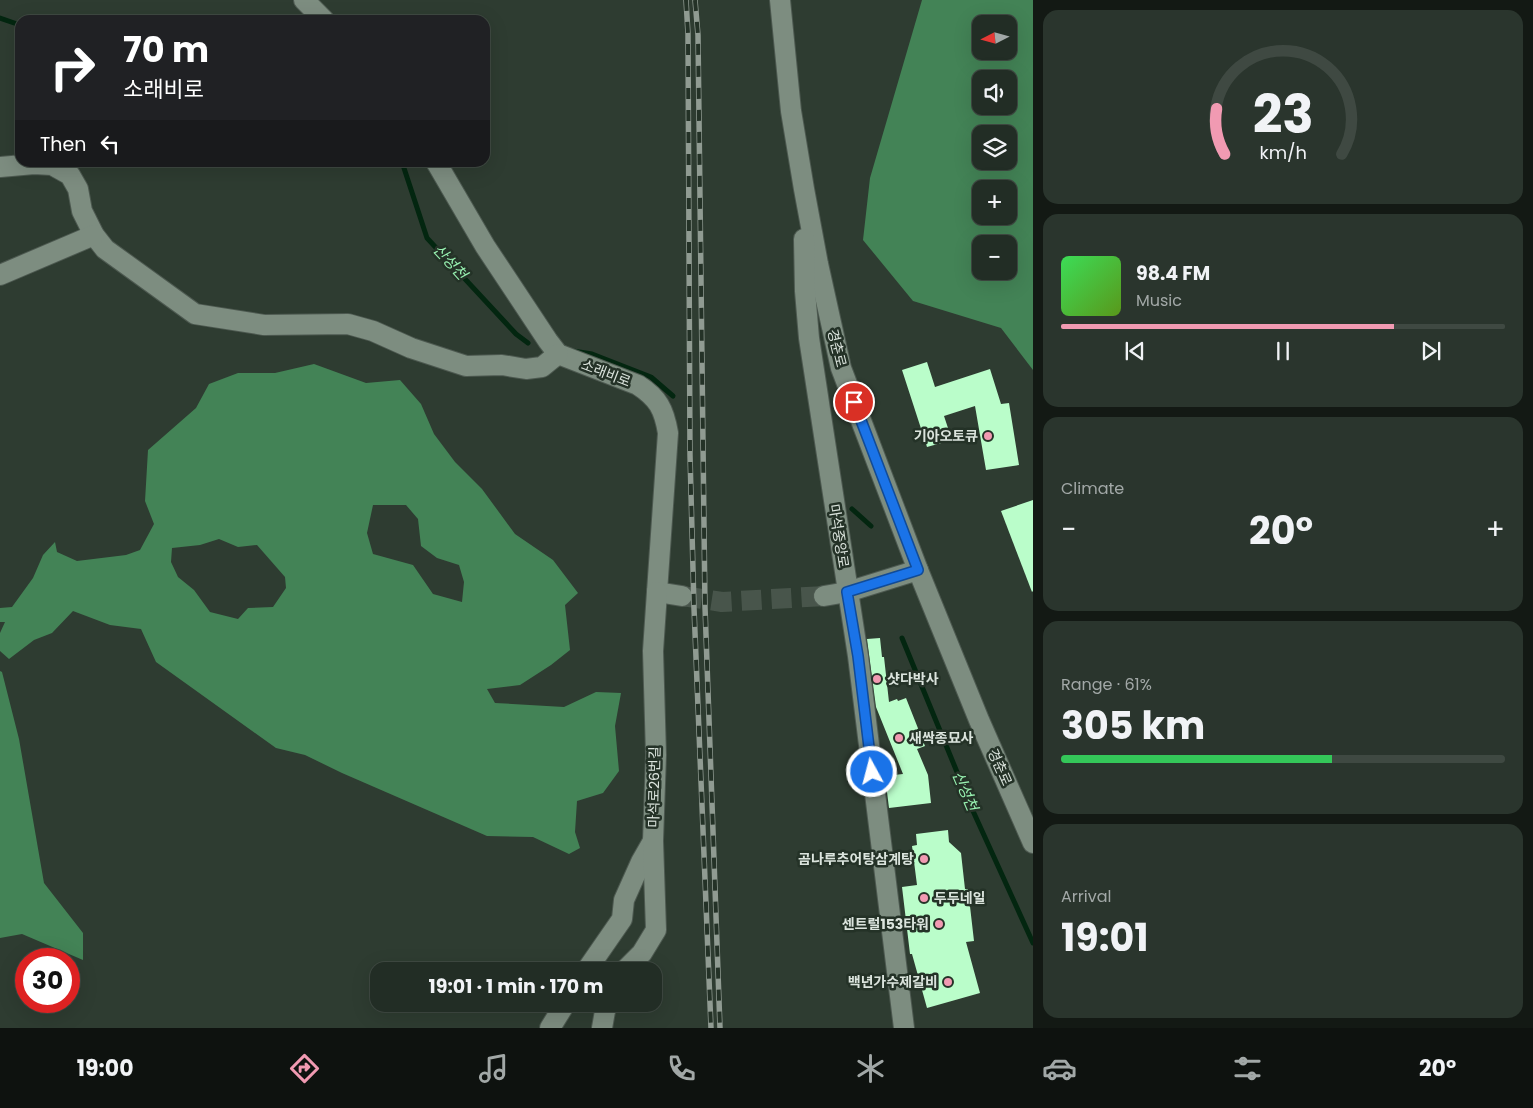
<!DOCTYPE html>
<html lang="en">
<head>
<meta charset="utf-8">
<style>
	:root { --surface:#222d25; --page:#2a352d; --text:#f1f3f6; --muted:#a2a8a7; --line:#3f4942; --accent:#f19ab2 }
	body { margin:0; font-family:Poppins,"Noto Sans KR",sans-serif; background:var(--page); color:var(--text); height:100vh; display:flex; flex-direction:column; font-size:19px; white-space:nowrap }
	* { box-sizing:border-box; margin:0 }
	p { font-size:16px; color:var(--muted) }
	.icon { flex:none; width:28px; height:28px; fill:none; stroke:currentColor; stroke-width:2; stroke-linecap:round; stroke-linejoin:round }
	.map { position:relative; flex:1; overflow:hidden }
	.side { display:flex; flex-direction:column; gap:10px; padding:10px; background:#131914; width:500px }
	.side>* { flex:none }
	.guide { position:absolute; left:15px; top:15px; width:475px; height:152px; border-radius:15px; box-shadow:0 5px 20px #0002,0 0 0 1px var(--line); background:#202124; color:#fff; overflow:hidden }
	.needle { width:32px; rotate:264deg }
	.tools { position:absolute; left:972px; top:15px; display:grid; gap:10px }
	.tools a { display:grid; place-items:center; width:45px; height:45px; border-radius:10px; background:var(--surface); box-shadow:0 5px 20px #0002,0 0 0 1px var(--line); font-size:25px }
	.speed { position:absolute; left:15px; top:948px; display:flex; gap:10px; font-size:25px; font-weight:700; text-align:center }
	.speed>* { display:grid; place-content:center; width:65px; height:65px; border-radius:50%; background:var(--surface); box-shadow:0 5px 20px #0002,0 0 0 1px var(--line); line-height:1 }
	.speed .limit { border:8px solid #d22; background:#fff; color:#111 }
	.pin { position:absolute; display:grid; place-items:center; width:42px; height:42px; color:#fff; margin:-21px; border:2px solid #fff; border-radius:50%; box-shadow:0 1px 5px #0007 }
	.me { position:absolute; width:55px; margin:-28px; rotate:353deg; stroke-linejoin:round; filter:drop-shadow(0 0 4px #0008) }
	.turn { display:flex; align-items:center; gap:18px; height:105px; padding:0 25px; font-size:22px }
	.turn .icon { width:65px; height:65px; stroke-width:2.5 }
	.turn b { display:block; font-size:35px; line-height:42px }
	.then { display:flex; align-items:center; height:48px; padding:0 25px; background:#0003; gap:10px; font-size:19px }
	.big { font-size:38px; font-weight:700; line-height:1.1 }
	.side .card { flex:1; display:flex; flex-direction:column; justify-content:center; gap:8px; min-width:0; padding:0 18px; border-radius:15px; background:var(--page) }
	.side .dial { align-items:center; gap:0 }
	.dial svg { height:130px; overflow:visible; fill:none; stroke:var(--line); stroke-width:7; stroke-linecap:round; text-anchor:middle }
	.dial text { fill:var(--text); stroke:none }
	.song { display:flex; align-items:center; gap:15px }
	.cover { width:60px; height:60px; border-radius:8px; background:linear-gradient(135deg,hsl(130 70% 55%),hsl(90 70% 35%)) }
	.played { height:5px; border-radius:2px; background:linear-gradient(90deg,var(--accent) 75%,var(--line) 75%) }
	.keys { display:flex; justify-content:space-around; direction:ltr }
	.heat { display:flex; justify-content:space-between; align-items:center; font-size:28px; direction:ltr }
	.charge { height:8px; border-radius:4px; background:linear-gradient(90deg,#34c759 61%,var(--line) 0) }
	.trip { position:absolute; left:370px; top:962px; width:292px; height:50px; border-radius:15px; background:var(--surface); box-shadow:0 5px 20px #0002,0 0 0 1px var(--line); font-weight:700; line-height:50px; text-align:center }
	.tabs { display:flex; height:80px; justify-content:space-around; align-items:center; background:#0e120f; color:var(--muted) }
	.tabs .icon { width:35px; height:35px }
	.tabs .current { color:var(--accent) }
	.tabs b { font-size:22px; color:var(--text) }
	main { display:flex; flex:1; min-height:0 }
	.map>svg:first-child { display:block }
	.forest { fill:#438356; fill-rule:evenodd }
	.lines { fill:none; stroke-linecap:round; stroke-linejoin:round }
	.stream { stroke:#032610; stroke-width:5 }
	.building { fill:#bafdca }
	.minor-tunnel { stroke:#48554b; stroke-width:20; stroke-dasharray:20 10; stroke-linecap:butt }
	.minor-casing { stroke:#4d5950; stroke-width:22 }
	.minor { stroke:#7d8d80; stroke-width:20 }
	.rail-casing { stroke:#909b92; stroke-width:5.5 }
	.rail { stroke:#243227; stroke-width:4; stroke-dasharray:11; stroke-linecap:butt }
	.route-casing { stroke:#114b97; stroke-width:12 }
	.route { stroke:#1a73e8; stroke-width:9 }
	.poi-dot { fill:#f19ab2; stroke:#243227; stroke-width:2 }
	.labels { text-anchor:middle; stroke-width:5; stroke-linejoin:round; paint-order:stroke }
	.street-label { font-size:14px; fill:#dbe4dd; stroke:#243227 }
	.poi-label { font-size:14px; font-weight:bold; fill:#dbe4dd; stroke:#243227; text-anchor:end }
	.water-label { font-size:15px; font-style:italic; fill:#99f3b2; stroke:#243227 }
</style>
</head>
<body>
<main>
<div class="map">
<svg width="1033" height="1028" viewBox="0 0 1033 1028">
	<rect width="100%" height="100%" fill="#2e3c31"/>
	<g class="forest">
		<path d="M 922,0 L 1033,0 L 1033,370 L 1001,328 L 913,301 L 863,240 L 870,178 ZM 981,24 L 1009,24 L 1009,51 L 981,51 ZM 981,79 L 1009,79 L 1009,106 L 981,106 ZM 981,134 L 1009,134 L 1009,161 L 981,161 ZM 981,189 L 1009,189 L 1009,216 L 981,216 ZM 981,244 L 1009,244 L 1009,271 L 981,271 Z"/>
		<path d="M 314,364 L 366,383 L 400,380 L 421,404 L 434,434 L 455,462 L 482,489 L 515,534 L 553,560 L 578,593 L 565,605 L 570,650 L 551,665 L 520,685 L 487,689 L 495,703 L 564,707 L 596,692 L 621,693 L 615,726 L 619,771 L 603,793 L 577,801 L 575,832 L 580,848 L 569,854 L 533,837 L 487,836 L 342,773 L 305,755 L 276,748 L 156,662 L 141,629 L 110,625 L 73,611 L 52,633 L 34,640 L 9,659 L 0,651 L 0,633 L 5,622 L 0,622 L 0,608 L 12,607 L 33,578 L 43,555 L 55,542 L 57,552 L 77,561 L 126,555 L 140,550 L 154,524 L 145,501 L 148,450 L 196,408 L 209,384 L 238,373 L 275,373 ZM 373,505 L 406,505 L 418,519 L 421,546 L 437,558 L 459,565 L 464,582 L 462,602 L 433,594 L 413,565 L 373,554 L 367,533 ZM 219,539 L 238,547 L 257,545 L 285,577 L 286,588 L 273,607 L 248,608 L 238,619 L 210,612 L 194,590 L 178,577 L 171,562 L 172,548 L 200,545 Z"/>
		<path d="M 0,671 L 2,672 L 19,739 L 44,883 L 83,933 L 83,960 L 22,934 L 0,938 Z"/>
	</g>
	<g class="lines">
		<g class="stream">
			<path d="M 0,18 L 20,25"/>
			<path d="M 402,162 L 427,238 L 516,334 L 528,343"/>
			<path d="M 573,351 L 592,354 L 651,377 L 673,396"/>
			<path d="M 852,509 L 871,526"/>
			<path d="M 902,638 L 973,811 L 1033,943"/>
		</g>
	</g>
	<g class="building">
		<path d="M 927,362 L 935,387 L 990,369 L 1001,404 L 1009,403 L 1019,465 L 986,470 L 975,406 L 944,416 L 952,440 L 927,447 L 902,370 Z"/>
		<path d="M 1033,500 L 1033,591 L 1032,592 L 1001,511 Z"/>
		<path d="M 880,638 L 882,657 L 884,657 L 889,702 L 897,699 L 898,701 L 906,698 L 925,746 L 917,749 L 928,775 L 931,803 L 889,808 L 885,776 L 903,774 L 876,707 L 867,639 Z"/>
		<path d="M 948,830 L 949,842 L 961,853 L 965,889 L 968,889 L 974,941 L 966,942 L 980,993 L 927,1008 L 912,954 L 910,954 L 902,887 L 917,885 L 912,846 L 917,845 L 916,834 Z"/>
	</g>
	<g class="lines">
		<path class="minor-tunnel" d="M 682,596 L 722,602 L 824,596"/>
		<g class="minor-casing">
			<g id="minor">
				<path d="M 304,0 L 324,20"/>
				<path d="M 780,0 L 791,111 L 804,189 L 818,264 L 841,368 L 918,570 L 979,720 L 1033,843"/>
				<path d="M 436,162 L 485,246 L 548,341 L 558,354 L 638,385 C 658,398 664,409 668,433 L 657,592 L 682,596"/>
				<path d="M 0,167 L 34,164 L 52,165 L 70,175 L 78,189 L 82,211 L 94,235 L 105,249 L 195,314 L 264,325 L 348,324 L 373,331 L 411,348 L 466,366 L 502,365 L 526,369 L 542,367 L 558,354"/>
				<path d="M 804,239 L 805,291 L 809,338 L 858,656 L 904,1028"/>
				<path d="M 0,275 L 94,235"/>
				<path d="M 824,596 L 847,592 L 918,570"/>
				<path d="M 586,971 L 622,919 L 624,900 L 641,862 L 653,841"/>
				<path d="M 624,971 L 642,953 L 656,930 L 653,841 L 656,755 L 653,651 L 657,592"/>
				<path d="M 550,1028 L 565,1004"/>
				<path d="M 602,1028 L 605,1011 L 608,1004"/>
			</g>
		</g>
		<use href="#minor" class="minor"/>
		<g class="rail-casing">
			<g id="rail">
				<path d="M 686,0 L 688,34 L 690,455 L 694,608 L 711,1028"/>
				<path d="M 695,0 L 698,35 L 705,607 L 720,1028"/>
			</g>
		</g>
		<use href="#rail" class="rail"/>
	</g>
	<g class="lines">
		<g class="route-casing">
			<path id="route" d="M 854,402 L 918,570 L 847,592 L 858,656 L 872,772"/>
		</g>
		<use href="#route" class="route"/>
	</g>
	<g class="poi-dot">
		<circle cx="988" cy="436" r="5"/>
		<circle cx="877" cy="679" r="5"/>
		<circle cx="899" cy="738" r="5"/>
		<circle cx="924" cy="859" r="5"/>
		<circle cx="924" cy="898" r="5"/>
		<circle cx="939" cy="924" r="5"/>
		<circle cx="948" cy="982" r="5"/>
	</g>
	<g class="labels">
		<g class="street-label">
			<text transform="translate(837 348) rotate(76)" y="5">경춘로</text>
			<text transform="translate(606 373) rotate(21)" y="5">소래비로</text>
			<text transform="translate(839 536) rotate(81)" y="5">마석중앙로</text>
			<text transform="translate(1000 767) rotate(66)" y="5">경춘로</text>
			<text transform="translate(654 787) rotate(-89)" y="5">마석로26번길</text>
		</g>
		<g class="poi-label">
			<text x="978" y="441">기아오토큐</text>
			<text x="887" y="684" text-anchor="start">샷다박사</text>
			<text x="909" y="743" text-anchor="start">새싹종묘사</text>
			<text x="914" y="864">곰나루추어탕삼계탕</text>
			<text x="934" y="903" text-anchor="start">두두네일</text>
			<text x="929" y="929">센트럴153타워</text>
			<text x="938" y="987">백년가수제갈비</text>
		</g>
		<g class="water-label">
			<text transform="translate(450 262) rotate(47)" y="5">산성천</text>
			<text transform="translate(965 791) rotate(67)" y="5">산성천</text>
		</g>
	</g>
</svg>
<div class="tools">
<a><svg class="needle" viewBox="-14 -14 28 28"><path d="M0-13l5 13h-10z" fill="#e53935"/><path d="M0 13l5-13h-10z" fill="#a2a8a7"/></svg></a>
<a><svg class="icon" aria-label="sound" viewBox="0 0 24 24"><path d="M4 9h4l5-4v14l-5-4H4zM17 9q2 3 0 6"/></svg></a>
<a><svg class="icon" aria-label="layers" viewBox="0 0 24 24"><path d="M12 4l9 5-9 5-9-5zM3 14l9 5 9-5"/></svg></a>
<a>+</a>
<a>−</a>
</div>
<div class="speed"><div class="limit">30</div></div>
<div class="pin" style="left:854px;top:402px;background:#d93025"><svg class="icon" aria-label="arrive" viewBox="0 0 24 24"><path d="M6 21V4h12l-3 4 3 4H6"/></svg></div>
<svg class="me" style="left:872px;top:772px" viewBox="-20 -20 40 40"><circle r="17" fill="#1a73e8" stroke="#fff" stroke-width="3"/><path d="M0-11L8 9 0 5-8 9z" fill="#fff"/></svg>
<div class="trip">19:01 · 1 min · 170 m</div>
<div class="guide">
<div class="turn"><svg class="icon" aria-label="right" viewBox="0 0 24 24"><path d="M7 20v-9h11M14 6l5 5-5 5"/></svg><div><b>70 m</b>소래비로</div></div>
<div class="then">Then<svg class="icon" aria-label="left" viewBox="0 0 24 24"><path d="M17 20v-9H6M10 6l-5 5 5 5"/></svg></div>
</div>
</div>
<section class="side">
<div class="card dial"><svg viewBox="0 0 100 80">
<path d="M14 69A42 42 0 1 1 86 69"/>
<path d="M14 69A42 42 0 0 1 9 41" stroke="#f19ab2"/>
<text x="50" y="56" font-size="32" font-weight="700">23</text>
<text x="50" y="72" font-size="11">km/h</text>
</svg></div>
<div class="card">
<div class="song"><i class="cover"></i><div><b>98.4 FM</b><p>Music</p></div></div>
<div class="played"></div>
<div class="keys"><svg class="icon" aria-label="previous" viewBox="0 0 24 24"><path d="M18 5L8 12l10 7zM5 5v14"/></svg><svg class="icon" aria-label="pause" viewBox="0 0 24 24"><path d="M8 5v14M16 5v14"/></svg><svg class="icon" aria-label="next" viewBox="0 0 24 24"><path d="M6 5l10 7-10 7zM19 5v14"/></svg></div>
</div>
<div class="card"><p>Climate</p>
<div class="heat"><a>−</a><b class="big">20°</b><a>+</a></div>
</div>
<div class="card"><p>Range · 61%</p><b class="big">305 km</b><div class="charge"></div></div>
<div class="card"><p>Arrival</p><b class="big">19:01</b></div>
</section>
</main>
<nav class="tabs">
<b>19:00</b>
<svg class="icon current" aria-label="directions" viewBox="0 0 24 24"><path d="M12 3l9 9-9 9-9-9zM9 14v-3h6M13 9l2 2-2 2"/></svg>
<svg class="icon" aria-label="music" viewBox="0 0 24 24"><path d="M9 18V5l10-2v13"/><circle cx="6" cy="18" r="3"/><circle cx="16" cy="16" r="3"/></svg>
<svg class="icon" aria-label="phone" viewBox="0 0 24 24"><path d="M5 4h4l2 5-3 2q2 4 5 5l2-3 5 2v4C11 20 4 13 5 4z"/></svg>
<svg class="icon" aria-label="climate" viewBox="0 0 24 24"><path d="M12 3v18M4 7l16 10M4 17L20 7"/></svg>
<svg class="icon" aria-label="car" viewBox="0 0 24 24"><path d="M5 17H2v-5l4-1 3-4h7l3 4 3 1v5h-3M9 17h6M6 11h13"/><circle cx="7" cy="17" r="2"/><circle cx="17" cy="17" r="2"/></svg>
<svg class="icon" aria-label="filters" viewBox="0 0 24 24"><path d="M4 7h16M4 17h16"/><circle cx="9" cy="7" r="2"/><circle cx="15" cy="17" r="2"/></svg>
<b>20°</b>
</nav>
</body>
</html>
